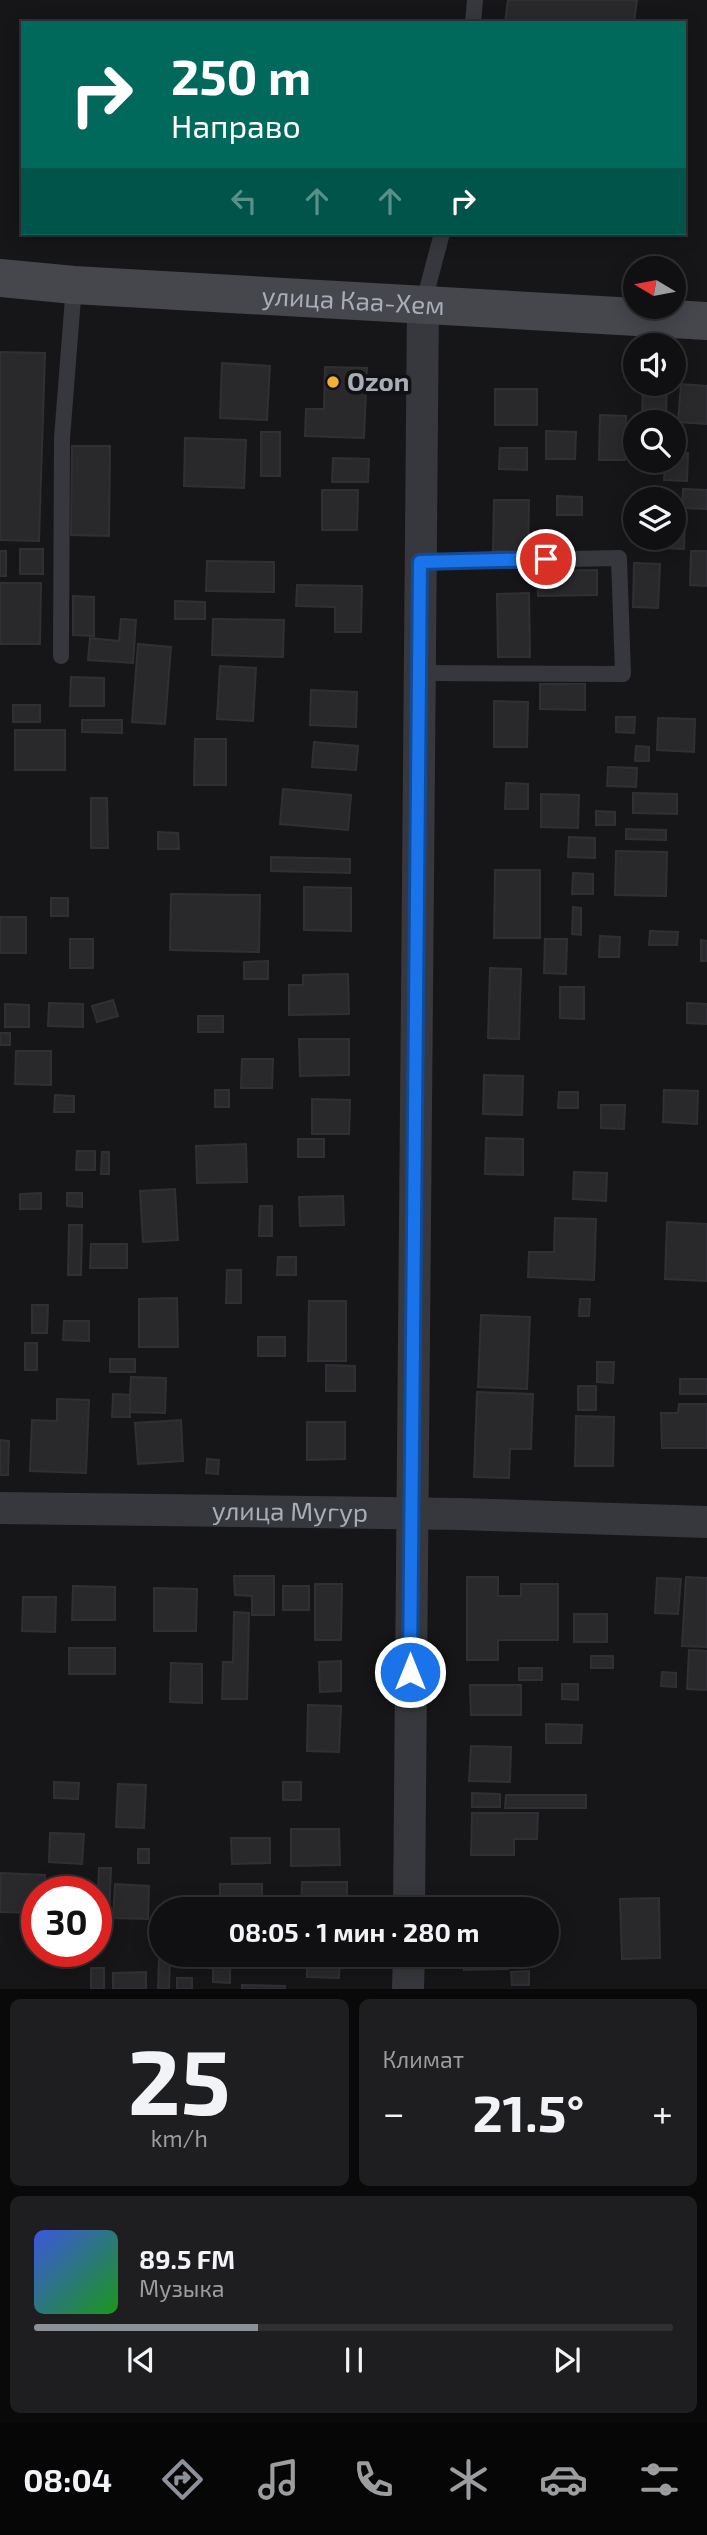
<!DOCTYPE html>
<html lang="ru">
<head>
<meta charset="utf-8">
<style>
	:root { --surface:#101012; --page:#1e1e20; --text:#f1f3f6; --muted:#9c9d9f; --line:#303032; --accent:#8c9099 }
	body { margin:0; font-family:"Exo 2",sans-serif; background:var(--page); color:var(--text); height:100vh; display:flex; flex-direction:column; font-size:26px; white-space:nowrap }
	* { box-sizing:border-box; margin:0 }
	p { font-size:23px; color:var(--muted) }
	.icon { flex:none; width:38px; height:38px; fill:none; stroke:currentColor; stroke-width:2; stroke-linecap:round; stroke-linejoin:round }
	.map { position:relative; height:1989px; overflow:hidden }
	.sheet { display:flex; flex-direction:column; gap:10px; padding:10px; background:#09090a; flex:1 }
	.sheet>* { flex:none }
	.hud { position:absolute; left:21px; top:21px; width:665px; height:214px; border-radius:0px; box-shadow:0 4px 18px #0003,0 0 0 2px var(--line); background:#00695c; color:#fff; overflow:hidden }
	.needle { width:46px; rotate:280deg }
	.tools { position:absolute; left:623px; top:256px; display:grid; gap:14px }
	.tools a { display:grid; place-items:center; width:63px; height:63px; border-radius:50%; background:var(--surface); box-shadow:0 4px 18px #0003,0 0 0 2px var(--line); font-size:35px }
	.speed { position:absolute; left:21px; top:1876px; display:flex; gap:14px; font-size:35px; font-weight:700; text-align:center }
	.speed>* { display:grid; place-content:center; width:91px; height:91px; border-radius:50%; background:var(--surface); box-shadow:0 4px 18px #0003,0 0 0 2px var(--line); line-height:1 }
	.speed .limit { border:10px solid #d22; background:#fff; color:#111 }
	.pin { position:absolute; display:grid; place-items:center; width:60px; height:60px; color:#fff; margin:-30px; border:4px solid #fff; border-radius:50%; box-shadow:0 2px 7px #0007 }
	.me { position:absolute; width:77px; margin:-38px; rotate:0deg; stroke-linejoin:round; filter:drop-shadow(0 0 5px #0008) }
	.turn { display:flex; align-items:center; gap:24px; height:147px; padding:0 35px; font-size:32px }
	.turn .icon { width:91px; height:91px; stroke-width:2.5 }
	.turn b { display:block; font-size:49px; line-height:60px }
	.lanes { display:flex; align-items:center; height:66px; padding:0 35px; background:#0003; justify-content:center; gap:35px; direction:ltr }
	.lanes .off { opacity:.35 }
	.big { font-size:52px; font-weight:700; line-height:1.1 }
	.sheet .card { flex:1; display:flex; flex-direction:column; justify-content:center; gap:10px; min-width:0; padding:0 24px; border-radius:10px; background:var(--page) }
	.sheet .dial { align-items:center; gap:0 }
	.dial b { font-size:91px; line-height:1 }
	.song { display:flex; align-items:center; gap:21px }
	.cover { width:84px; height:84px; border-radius:10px; background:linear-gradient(135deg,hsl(230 70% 55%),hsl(120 70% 35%)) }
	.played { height:7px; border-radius:4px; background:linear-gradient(90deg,var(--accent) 35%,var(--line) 35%) }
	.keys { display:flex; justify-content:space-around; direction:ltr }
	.heat { display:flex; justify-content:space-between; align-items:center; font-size:38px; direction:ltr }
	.sheet .tiles { flex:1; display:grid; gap:10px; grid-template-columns:1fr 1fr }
	.card:last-child { grid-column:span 2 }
	.trip { position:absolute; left:149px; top:1897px; width:410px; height:70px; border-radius:35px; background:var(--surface); box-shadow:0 4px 18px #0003,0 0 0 2px var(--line); font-weight:700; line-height:70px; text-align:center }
	.menu { display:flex; height:112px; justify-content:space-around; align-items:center; background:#060607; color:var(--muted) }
	.menu .icon { width:49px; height:49px }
	.menu .current { color:var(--accent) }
	.menu b { font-size:32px; color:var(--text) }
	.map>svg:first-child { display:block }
	.building { fill:#29292c; stroke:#303034; stroke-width:2 }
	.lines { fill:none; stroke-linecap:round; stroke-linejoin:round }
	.lane { stroke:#37383d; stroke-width:16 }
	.street { stroke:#37383d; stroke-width:32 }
	.secondary { stroke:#45474d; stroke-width:38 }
	.route-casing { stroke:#114b97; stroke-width:18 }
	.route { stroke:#1a73e8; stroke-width:12 }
	.poi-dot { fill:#f2b134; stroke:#111113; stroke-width:2.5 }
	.labels { text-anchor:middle; stroke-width:7; stroke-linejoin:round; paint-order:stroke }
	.street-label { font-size:26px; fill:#a8adb8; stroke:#111113 }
	.poi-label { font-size:26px; font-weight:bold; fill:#a8adb8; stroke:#111113; text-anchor:start }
</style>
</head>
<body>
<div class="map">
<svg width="707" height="1989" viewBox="0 0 707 1989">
	<rect width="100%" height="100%" fill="#161618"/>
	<g class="building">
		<path d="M 508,0 L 637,0 L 634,23 L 505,23 Z"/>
		<path d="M 0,352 L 45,353 L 39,541 L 0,540 Z"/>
		<path d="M 222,363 L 270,366 L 267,420 L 220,418 Z"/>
		<path d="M 325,367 L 367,368 L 364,438 L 305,436 L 306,409 L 324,409 Z"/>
		<path d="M 643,383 L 667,383 L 666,419 L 642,419 Z"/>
		<path d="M 681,384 L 707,386 L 707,424 L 678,422 Z"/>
		<rect x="495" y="389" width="42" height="36"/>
		<path d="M 600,415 L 626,416 L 625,460 L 599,460 Z"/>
		<path d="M 546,431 L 576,432 L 575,459 L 546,459 Z"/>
		<rect x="261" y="432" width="19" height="44"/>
		<path d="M 185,438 L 246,440 L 244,488 L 184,486 Z"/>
		<path d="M 72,446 L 110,446 L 109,536 L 71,535 Z"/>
		<path d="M 500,448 L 527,448 L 527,470 L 499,469 Z"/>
		<path d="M 674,452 L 688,453 L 687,481 L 664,480 L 665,460 L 674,460 Z"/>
		<path d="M 333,458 L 369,459 L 368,482 L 332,482 Z"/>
		<path d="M 683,489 L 707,490 L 706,509 L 682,508 Z"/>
		<path d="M 322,490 L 358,490 L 357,530 L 322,530 Z"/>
		<path d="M 557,496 L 582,497 L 582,515 L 557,515 Z"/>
		<path d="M 494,500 L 529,500 L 528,552 L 493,551 Z"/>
		<path d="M 674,515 L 685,516 L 684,549 L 663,548 L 663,537 L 674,537 Z"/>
		<rect x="20" y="549" width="23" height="25"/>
		<rect x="0" y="551" width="6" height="25"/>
		<path d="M 691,551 L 707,551 L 707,586 L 690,585 Z"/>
		<path d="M 207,561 L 274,562 L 274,592 L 206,591 Z"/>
		<path d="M 634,563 L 660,564 L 658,608 L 633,607 Z"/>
		<path d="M 597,570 L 597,595 L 538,596 L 537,571 Z"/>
		<path d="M 0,583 L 41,583 L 40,644 L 0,644 Z"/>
		<path d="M 297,585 L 362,586 L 361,632 L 335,632 L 335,607 L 296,606 Z"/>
		<path d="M 529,593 L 530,657 L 498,657 L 497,594 Z"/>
		<path d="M 73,596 L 94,597 L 94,636 L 73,635 Z"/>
		<path d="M 175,601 L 205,602 L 205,619 L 175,619 Z"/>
		<path d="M 121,619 L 136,620 L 133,663 L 88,660 L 90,638 L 119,641 Z"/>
		<path d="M 213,619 L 284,620 L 283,657 L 212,655 Z"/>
		<path d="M 138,644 L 171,647 L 165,724 L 132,722 Z"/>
		<path d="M 220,666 L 256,668 L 253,721 L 217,719 Z"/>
		<path d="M 71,677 L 104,678 L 104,706 L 70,706 Z"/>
		<path d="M 540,684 L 585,684 L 585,710 L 540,709 Z"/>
		<path d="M 311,690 L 357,692 L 356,727 L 310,725 Z"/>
		<path d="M 494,701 L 528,702 L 527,747 L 494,747 Z"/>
		<rect x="13" y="705" width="27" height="17"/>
		<path d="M 616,717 L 635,717 L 634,733 L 616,732 Z"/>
		<path d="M 658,718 L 695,719 L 694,752 L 657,750 Z"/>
		<path d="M 82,720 L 122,720 L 122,733 L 82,732 Z"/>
		<rect x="15" y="730" width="50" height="40"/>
		<path d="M 195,739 L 226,739 L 226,785 L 194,785 Z"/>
		<path d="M 314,742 L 358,746 L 356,770 L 312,767 Z"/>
		<path d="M 636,746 L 649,747 L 649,761 L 635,761 Z"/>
		<path d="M 608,767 L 637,768 L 636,787 L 607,786 Z"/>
		<path d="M 506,783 L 528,784 L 528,809 L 505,809 Z"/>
		<path d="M 283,789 L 351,795 L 348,830 L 280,824 Z"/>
		<path d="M 633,793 L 677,794 L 677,814 L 633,813 Z"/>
		<path d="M 541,794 L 579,795 L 578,828 L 541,827 Z"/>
		<path d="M 91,798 L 107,798 L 108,848 L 91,848 Z"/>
		<path d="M 596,811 L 615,812 L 615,825 L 596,825 Z"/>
		<path d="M 626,829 L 666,830 L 666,840 L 626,839 Z"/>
		<path d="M 158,832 L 178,833 L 179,849 L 158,849 Z"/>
		<path d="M 569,837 L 595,838 L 595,858 L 568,857 Z"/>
		<path d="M 616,851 L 667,852 L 666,896 L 615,895 Z"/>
		<path d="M 271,857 L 350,859 L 350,873 L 271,871 Z"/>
		<path d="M 495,870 L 540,870 L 540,938 L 494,938 Z"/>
		<path d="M 573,873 L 593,874 L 593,894 L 572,894 Z"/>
		<path d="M 304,887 L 351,888 L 351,931 L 304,930 Z"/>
		<path d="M 171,894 L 260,895 L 259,952 L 170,950 Z"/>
		<rect x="51" y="898" width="17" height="18"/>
		<path d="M 573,907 L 581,908 L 581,935 L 572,934 Z"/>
		<rect x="0" y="917" width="26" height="36"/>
		<path d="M 650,931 L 678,932 L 677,945 L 649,945 Z"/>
		<path d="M 600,936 L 620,937 L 619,957 L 599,957 Z"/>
		<rect x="70" y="939" width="23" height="29"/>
		<path d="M 545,939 L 567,939 L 566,974 L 544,973 Z"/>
		<path d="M 701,940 L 707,941 L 707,961 L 701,961 Z"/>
		<path d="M 268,961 L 268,979 L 244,979 L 244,962 Z"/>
		<path d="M 490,968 L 521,969 L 519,1039 L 488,1038 Z"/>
		<path d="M 348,974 L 349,1014 L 289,1015 L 289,985 L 303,985 L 303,975 Z"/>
		<path d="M 560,987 L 584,987 L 584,1019 L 560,1018 Z"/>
		<path d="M 113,1000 L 118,1016 L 97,1022 L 92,1006 Z"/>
		<path d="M 49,1003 L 83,1004 L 83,1027 L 48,1026 Z"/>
		<path d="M 687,1003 L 707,1004 L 707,1024 L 687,1023 Z"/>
		<path d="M 5,1004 L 29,1005 L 29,1027 L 5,1027 Z"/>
		<rect x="198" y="1016" width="25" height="16"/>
		<rect x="0" y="1033" width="10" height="12"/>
		<path d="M 299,1039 L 349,1039 L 349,1075 L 300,1076 Z"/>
		<path d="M 16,1051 L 51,1051 L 51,1085 L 15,1084 Z"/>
		<path d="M 242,1059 L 273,1059 L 272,1088 L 241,1088 Z"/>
		<path d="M 484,1075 L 523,1076 L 522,1115 L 483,1114 Z"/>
		<rect x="215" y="1090" width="14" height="17"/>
		<path d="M 664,1090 L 698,1091 L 697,1124 L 663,1122 Z"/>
		<path d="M 559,1092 L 578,1092 L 578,1108 L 558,1108 Z"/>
		<path d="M 55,1095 L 74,1096 L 74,1112 L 54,1112 Z"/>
		<path d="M 312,1099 L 350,1100 L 349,1134 L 312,1134 Z"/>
		<path d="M 601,1105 L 625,1105 L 624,1129 L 601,1128 Z"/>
		<path d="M 486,1138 L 523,1139 L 523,1175 L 485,1174 Z"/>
		<rect x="298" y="1139" width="26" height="18"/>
		<path d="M 246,1144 L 247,1182 L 197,1183 L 196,1146 Z"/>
		<path d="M 77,1151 L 95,1151 L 95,1170 L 76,1170 Z"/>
		<path d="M 102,1152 L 109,1152 L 109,1174 L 101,1174 Z"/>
		<path d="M 574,1172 L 607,1173 L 606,1201 L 573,1199 Z"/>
		<path d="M 175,1189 L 178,1240 L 143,1242 L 140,1191 Z"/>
		<path d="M 41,1193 L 41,1209 L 20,1209 L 20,1194 Z"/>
		<path d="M 67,1193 L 82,1193 L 82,1207 L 67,1206 Z"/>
		<path d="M 343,1196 L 344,1225 L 300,1226 L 299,1197 Z"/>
		<path d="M 260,1206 L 272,1206 L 272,1236 L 259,1236 Z"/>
		<path d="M 555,1218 L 596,1219 L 594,1280 L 528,1277 L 529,1252 L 554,1252 Z"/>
		<path d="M 667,1222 L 707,1224 L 707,1281 L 665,1279 Z"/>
		<path d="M 69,1225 L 82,1225 L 81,1275 L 68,1275 Z"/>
		<path d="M 91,1244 L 127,1244 L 127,1268 L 90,1268 Z"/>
		<path d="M 278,1257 L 296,1257 L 296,1275 L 277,1275 Z"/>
		<path d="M 227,1270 L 241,1270 L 241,1303 L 226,1303 Z"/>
		<path d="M 177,1298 L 178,1347 L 139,1347 L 139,1299 Z"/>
		<path d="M 580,1299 L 590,1299 L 589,1316 L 579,1316 Z"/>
		<path d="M 309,1301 L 346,1301 L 346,1361 L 308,1361 Z"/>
		<path d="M 32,1305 L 48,1305 L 47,1333 L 32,1333 Z"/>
		<path d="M 481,1315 L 530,1317 L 527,1389 L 478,1387 Z"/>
		<path d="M 64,1321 L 89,1321 L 89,1341 L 63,1340 Z"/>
		<rect x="258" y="1337" width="27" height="19"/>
		<rect x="25" y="1343" width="12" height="27"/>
		<rect x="110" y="1359" width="25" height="13"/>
		<path d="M 597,1362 L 614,1362 L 613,1383 L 597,1382 Z"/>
		<path d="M 326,1365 L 355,1366 L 355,1391 L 326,1391 Z"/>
		<path d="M 131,1377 L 166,1378 L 165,1413 L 129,1412 Z"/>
		<rect x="680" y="1379" width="27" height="15"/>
		<rect x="578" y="1386" width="18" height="24"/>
		<path d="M 477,1392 L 533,1394 L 531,1449 L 510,1449 L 509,1478 L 474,1477 Z"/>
		<path d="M 113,1394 L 130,1395 L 130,1417 L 112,1417 Z"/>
		<path d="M 57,1399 L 89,1400 L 86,1473 L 30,1471 L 32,1420 L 57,1421 Z"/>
		<path d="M 679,1404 L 707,1404 L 707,1448 L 662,1448 L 661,1413 L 678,1413 Z"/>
		<path d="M 576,1416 L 614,1417 L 613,1466 L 575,1466 Z"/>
		<path d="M 181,1420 L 183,1461 L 138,1464 L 135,1423 Z"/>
		<path d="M 307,1422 L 345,1422 L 345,1459 L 307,1460 Z"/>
		<path d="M 0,1440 L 9,1441 L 8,1475 L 0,1475 Z"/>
		<path d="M 207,1459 L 219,1460 L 218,1474 L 206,1473 Z"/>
		<path d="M 234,1576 L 274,1576 L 274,1615 L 252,1615 L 252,1596 L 235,1595 Z"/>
		<path d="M 467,1577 L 498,1577 L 498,1596 L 521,1596 L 521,1584 L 558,1584 L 558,1640 L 498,1640 L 498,1660 L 467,1660 Z"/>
		<path d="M 686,1577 L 707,1578 L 707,1647 L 682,1646 Z"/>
		<path d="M 657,1578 L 681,1579 L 678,1614 L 655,1613 Z"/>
		<path d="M 315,1584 L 342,1584 L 341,1640 L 315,1640 Z"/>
		<path d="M 73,1586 L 115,1587 L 115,1620 L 72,1620 Z"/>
		<rect x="283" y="1586" width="26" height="24"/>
		<path d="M 154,1588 L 197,1589 L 196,1631 L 154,1631 Z"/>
		<path d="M 23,1597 L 56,1597 L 55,1632 L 22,1631 Z"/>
		<path d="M 234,1612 L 249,1613 L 247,1699 L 222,1699 L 223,1662 L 233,1662 Z"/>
		<rect x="574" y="1614" width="33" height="28"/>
		<rect x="69" y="1648" width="46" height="26"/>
		<path d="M 689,1650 L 707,1651 L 707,1690 L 687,1689 Z"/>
		<rect x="591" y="1656" width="22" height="12"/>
		<path d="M 341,1661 L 341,1691 L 320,1692 L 319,1662 Z"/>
		<path d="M 171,1663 L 202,1664 L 202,1703 L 170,1702 Z"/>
		<rect x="519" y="1668" width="23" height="12"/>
		<path d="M 662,1672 L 676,1673 L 676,1687 L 661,1686 Z"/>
		<path d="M 562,1684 L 578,1684 L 578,1700 L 562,1699 Z"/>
		<path d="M 470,1685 L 521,1685 L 521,1715 L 471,1715 Z"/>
		<path d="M 308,1705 L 341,1706 L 339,1752 L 307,1751 Z"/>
		<path d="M 546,1724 L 582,1725 L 581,1743 L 546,1743 Z"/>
		<path d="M 471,1746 L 511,1747 L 510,1782 L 469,1781 Z"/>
		<path d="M 54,1782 L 79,1783 L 78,1799 L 54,1798 Z"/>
		<rect x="283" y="1782" width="18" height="18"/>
		<path d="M 118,1784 L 146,1785 L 144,1828 L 116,1827 Z"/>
		<path d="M 472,1793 L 500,1794 L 500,1807 L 472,1807 Z"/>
		<path d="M 506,1795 L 586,1795 L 586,1808 L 505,1808 Z"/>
		<path d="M 472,1813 L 538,1813 L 537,1839 L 514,1839 L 514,1855 L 471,1855 Z"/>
		<path d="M 291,1829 L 339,1829 L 340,1865 L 291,1866 Z"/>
		<path d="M 50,1833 L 84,1834 L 82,1864 L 49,1862 Z"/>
		<path d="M 231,1838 L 270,1838 L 270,1863 L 232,1864 Z"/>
		<rect x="138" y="1849" width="11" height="14"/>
		<path d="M 99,1868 L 111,1868 L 109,1917 L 97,1916 Z"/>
		<path d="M 1,1873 L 45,1875 L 44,1892 L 37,1892 L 37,1913 L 0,1912 Z"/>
		<path d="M 302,1882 L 347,1882 L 347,1909 L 301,1909 Z"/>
		<path d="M 115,1884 L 149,1886 L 148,1919 L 113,1918 Z"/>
		<rect x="220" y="1884" width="42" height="25"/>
		<path d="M 659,1898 L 660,1958 L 622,1959 L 620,1899 Z"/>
		<path d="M 307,1955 L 340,1955 L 339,1978 L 307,1977 Z"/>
		<path d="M 463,1955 L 508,1955 L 508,1969 L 464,1970 Z"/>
		<path d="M 159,1958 L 170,1958 L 169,1989 L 158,1989 Z"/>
		<path d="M 213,1965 L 230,1965 L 230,1983 L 213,1982 Z"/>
		<rect x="91" y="1968" width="13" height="21"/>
		<path d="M 529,1971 L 529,1985 L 512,1985 L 511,1972 Z"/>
		<path d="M 146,1972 L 146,1989 L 113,1989 L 113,1973 Z"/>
		<rect x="177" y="1978" width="15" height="11"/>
		<path d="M 242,1985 L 285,1986 L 285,1989 L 242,1989 Z"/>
	</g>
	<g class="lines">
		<g class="lane">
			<path d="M 473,23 L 475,0"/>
			<path d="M 423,305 L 442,233"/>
			<path d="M 61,656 L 62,438 L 74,285"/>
			<path d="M 419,673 L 623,674 L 619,558 L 420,562"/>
		</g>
		<g class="street">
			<path id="s1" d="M 0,1508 L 460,1514 L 707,1522"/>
			<path d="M 409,1909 L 423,305"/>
			<path d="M 408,1989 L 409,1955"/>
		</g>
		<path class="secondary" id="s2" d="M 0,278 L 74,285 L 707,321"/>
	</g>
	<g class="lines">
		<g class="route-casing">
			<path id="route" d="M 410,1672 L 420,562 L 546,559"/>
		</g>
		<use href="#route" class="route"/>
	</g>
	<circle class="poi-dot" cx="333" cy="382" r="7"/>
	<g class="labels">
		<g class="street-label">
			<text dy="9" stroke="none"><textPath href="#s2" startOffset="354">улица Каа-Хем</textPath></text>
			<text dy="9" stroke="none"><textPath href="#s1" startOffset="290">улица Мугур</textPath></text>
		</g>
		<g class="poi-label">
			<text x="347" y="391">Ozon</text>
		</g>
	</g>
</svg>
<div class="tools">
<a><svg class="needle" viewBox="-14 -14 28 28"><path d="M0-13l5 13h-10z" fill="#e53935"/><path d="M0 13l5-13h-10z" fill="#9c9d9f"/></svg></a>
<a><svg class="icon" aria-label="sound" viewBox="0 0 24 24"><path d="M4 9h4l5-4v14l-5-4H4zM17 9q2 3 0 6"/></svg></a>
<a><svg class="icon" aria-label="search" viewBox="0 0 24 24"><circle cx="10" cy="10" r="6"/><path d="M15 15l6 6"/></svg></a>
<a><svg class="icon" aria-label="layers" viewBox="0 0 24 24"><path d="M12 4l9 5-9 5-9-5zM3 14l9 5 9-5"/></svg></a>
</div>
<div class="speed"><div class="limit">30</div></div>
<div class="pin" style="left:546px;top:559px;background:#d93025"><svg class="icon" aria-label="arrive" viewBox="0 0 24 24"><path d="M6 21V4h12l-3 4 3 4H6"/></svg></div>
<svg class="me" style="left:410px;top:1672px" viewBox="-20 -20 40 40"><circle r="17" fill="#1a73e8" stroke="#fff" stroke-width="3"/><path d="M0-11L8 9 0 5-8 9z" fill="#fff"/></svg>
<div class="trip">08:05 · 1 мин · 280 m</div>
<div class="hud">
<div class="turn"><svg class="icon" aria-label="right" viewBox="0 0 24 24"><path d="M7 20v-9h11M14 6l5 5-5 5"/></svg><div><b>250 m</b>Направо</div></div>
<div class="lanes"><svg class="icon off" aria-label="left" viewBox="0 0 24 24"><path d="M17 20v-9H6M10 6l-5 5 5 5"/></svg><svg class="icon off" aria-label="ahead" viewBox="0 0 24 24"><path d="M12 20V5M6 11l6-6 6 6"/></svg><svg class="icon off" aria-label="ahead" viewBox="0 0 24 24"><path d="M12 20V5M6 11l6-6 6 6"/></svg><svg class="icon" aria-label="right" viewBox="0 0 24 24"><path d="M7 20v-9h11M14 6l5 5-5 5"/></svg></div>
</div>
</div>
<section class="sheet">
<div class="tiles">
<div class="card dial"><b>25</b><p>km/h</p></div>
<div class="card"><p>Климат</p>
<div class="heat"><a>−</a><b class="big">21.5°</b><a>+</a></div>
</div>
<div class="card">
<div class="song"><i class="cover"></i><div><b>89.5 FM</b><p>Музыка</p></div></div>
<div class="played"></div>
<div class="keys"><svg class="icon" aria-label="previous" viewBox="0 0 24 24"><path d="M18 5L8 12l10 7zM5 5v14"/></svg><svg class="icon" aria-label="pause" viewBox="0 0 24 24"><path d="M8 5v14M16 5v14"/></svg><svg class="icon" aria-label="next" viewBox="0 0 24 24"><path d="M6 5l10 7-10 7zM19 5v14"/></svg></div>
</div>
</div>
</section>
<nav class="menu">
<b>08:04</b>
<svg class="icon current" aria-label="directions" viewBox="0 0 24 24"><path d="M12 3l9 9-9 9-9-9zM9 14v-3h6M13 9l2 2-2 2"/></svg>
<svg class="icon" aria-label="music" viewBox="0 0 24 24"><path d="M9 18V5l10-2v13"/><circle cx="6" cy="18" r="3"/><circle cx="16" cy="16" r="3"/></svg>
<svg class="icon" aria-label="phone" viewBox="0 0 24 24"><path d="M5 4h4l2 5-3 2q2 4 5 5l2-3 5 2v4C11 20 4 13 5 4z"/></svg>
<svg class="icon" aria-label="climate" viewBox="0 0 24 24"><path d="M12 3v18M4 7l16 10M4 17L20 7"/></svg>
<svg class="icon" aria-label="car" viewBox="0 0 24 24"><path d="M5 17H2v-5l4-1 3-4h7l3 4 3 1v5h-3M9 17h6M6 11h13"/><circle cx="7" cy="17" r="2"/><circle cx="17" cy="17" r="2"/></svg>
<svg class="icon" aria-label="filters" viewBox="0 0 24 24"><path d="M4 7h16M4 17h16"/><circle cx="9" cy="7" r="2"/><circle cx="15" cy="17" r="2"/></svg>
</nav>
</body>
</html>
